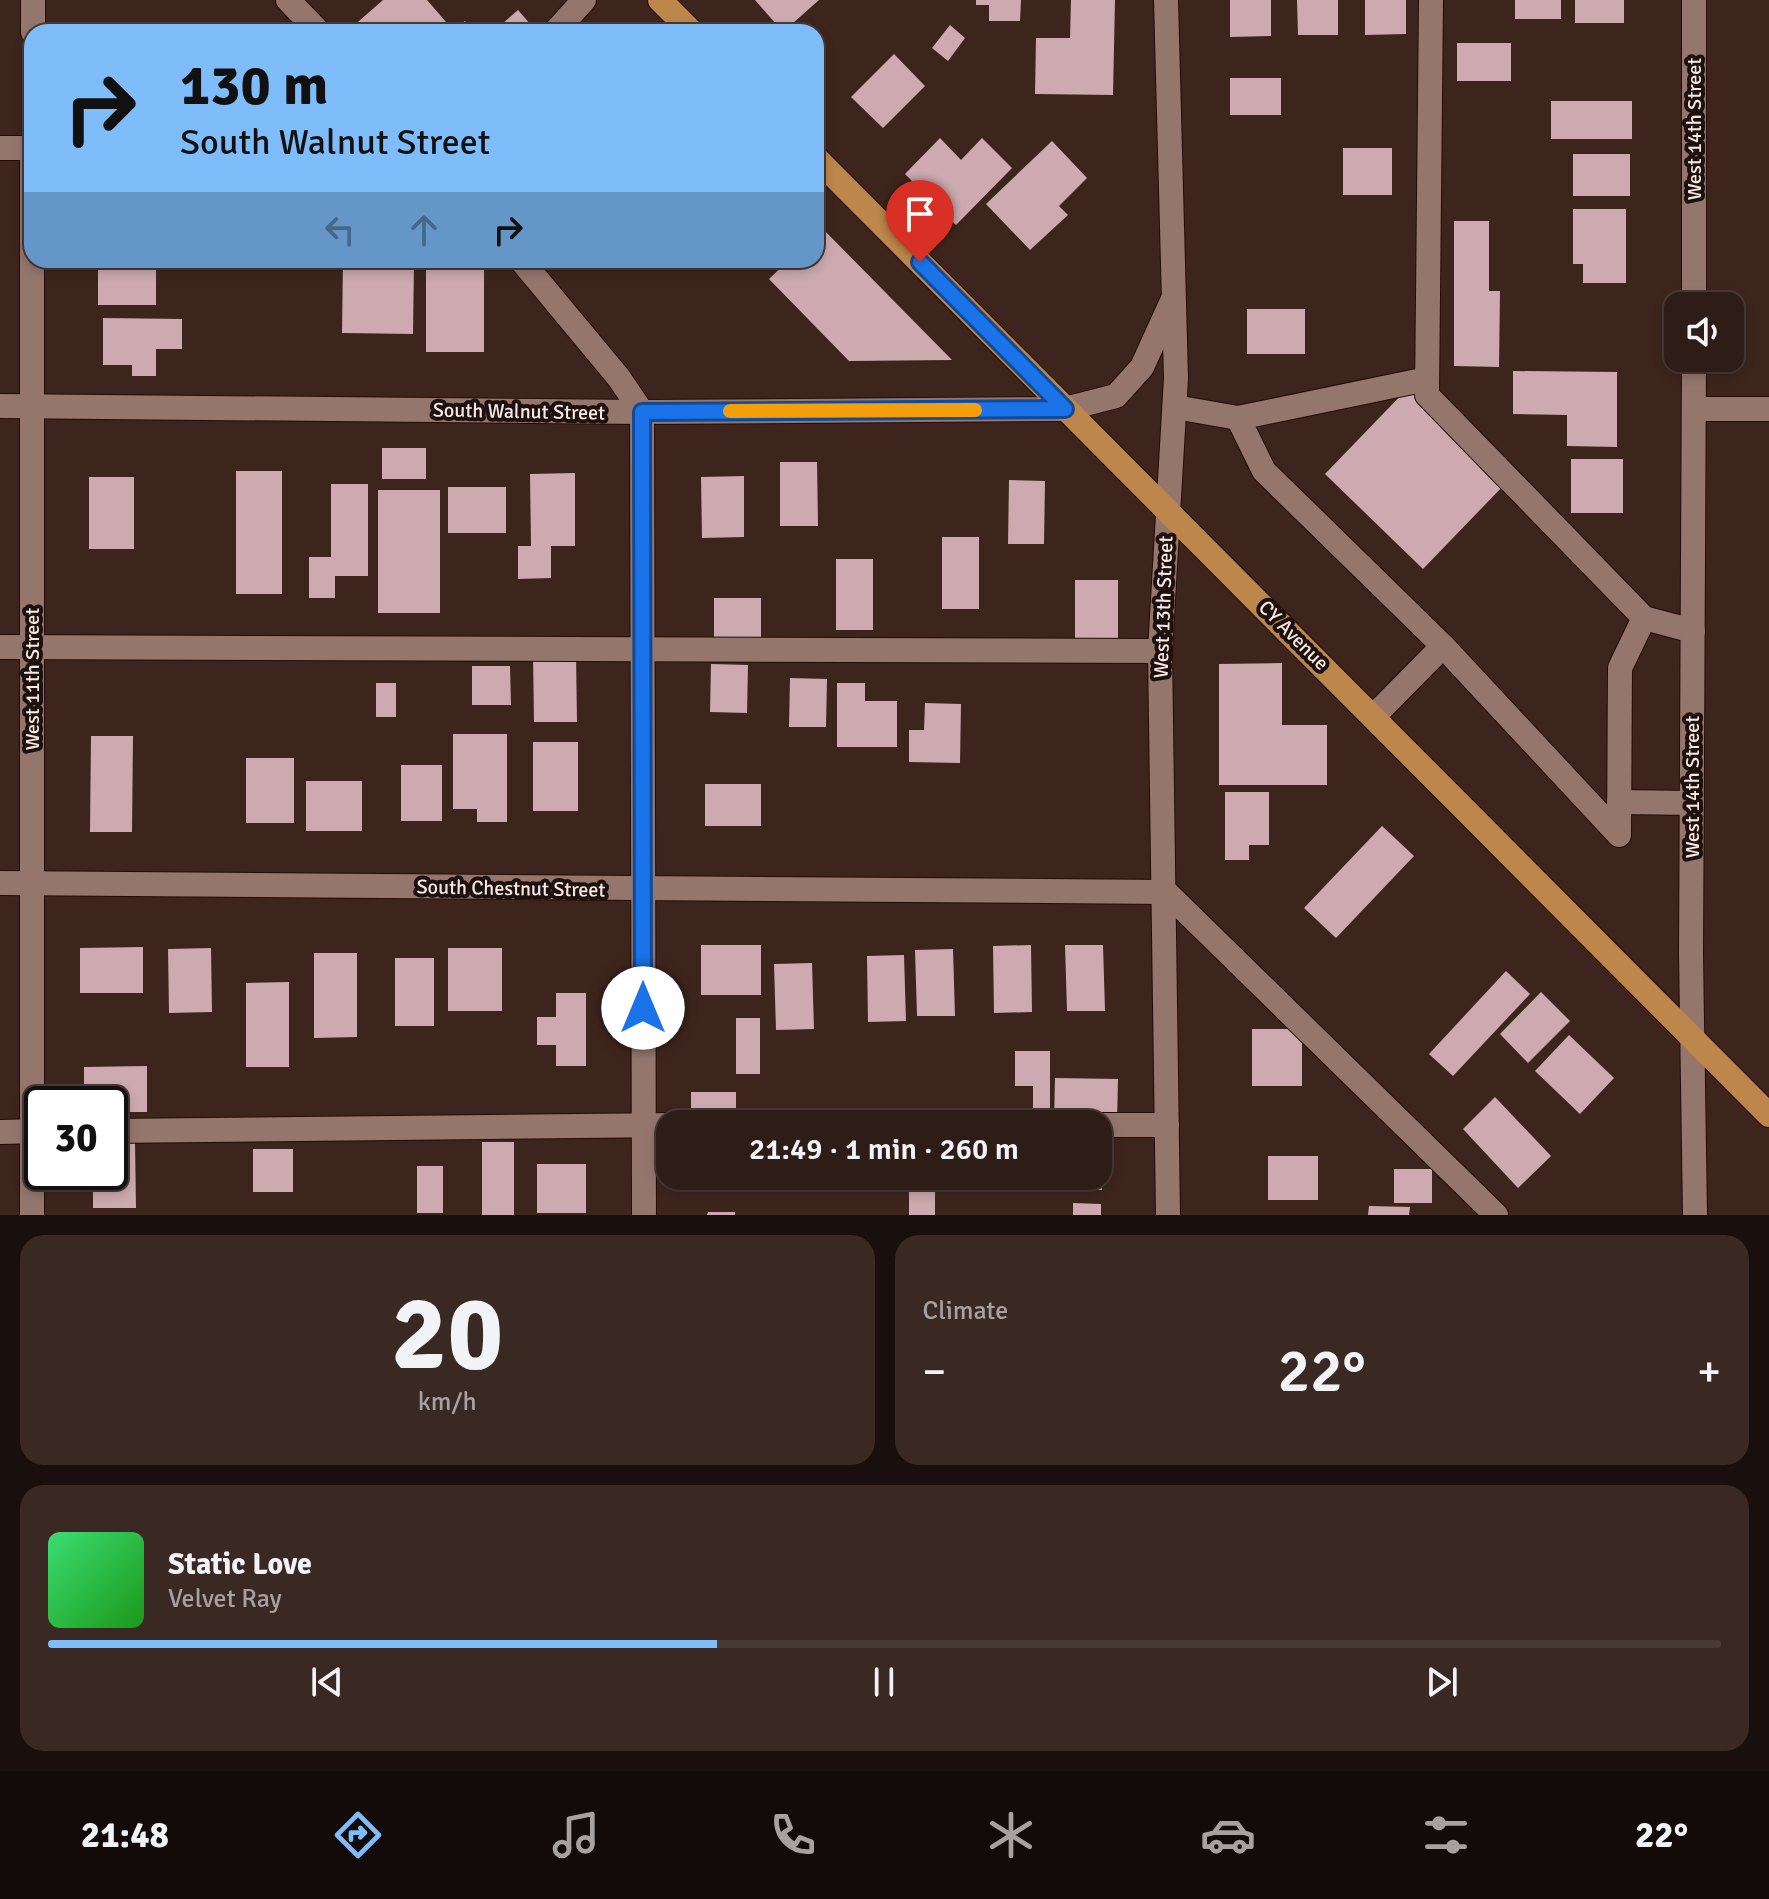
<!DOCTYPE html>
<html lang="en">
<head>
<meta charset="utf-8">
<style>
	:root { --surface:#2e1c16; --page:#3a2923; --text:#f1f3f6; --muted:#a7a1a1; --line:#493a35; --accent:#7ebdf9 }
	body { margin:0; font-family:Signika,sans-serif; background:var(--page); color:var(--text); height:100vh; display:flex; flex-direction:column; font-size:30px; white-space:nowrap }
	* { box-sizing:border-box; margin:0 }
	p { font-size:26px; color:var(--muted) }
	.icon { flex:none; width:44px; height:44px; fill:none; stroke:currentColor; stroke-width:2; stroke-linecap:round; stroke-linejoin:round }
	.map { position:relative; height:1215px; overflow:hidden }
	.panel { display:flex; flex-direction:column; gap:20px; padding:20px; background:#190f0c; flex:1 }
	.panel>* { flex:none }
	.top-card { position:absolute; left:24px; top:24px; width:800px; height:244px; border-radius:24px; box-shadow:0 4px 12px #0003,0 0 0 2px var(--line); background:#7ebdf9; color:#111; overflow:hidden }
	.tools { position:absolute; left:1664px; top:292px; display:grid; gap:16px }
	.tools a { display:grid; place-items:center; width:80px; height:80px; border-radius:16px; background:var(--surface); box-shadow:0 4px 12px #0003,0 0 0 2px var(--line); font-size:40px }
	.speed { position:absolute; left:24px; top:1086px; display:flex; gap:16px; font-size:40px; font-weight:700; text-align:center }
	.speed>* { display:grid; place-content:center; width:104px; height:104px; border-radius:50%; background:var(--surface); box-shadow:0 4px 12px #0003,0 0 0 2px var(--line); line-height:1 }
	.speed .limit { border:4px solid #111; border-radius:12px; background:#fff; color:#111 }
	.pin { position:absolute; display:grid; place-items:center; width:68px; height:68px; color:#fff; margin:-82px -34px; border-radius:50% 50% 50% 0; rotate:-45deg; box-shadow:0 0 8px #0007 }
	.pin .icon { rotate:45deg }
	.me { position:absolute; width:88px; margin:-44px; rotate:0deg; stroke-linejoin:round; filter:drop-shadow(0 0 6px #0008) }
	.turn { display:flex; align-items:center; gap:28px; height:168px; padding:0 24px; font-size:36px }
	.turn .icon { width:104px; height:104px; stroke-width:2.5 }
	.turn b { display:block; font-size:56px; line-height:68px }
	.lanes { display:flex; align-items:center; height:76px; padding:0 24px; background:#0003; justify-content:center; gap:40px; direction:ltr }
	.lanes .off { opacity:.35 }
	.big { font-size:60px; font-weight:600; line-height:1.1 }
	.panel .card { flex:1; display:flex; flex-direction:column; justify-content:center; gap:12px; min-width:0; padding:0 28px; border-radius:24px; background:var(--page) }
	.panel .dial { align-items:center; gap:0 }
	.dial b { font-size:104px; line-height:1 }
	.song { display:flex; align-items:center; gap:24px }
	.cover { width:96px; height:96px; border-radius:12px; background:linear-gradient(135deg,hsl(140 70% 55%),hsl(120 70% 35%)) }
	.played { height:8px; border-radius:4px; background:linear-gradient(90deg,var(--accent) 40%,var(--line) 40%) }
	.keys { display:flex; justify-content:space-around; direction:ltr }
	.heat { display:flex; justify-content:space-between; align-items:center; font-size:44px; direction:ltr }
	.panel .tiles { flex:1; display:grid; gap:20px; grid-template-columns:1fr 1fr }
	.card:last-child { grid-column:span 2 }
	.trip { position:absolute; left:656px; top:1110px; width:456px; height:80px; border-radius:24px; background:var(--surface); box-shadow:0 4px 12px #0003,0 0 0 2px var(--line); font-weight:600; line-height:80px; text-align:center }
	.dock { display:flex; height:128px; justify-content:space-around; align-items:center; background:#120b09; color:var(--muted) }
	.dock .icon { width:56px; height:56px }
	.dock .active { color:var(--accent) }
	.dock b { font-size:36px; color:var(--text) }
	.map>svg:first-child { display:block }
	.building { fill:#ccaaaf }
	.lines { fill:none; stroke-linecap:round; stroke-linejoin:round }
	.minor-casing { stroke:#230d06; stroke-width:26 }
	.major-casing { stroke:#230d06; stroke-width:26 }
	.minor { stroke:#94766d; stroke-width:24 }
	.major { stroke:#bd864b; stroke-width:24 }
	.route-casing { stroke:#114b97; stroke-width:20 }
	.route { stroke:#1a73e8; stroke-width:14 }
	.slow { stroke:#f59e0b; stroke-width:14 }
	.labels { text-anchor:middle; stroke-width:8; stroke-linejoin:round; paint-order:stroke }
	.street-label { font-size:20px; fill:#f9e8e2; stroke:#1c110e }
</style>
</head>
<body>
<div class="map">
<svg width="1769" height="1215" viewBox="0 0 1769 1215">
	<rect width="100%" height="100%" fill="#3d251d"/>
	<g class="building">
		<path d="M 383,0 L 427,0 L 453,30 L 465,21 L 471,28 L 466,32 L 354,32 L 351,28 Z"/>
		<path d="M 755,0 L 819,0 L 783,32 Z"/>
		<path d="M 976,0 L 1021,0 L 1020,21 L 989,21 L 989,5 L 976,5 Z"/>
		<path d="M 1071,0 L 1115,0 L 1113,95 L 1035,94 L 1036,38 L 1070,38 Z"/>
		<path d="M 1230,0 L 1271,0 L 1271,36 L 1230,37 Z"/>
		<path d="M 1297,0 L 1338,0 L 1338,35 L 1298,35 Z"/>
		<path d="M 1365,0 L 1406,0 L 1406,34 L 1365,35 Z"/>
		<rect x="1515" y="0" width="46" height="19"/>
		<rect x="1575" y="0" width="49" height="23"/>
		<path d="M 518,10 L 537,32 L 493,32 Z"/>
		<path d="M 950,25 L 965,38 L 948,61 L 932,48 Z"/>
		<rect x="1457" y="43" width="54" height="38"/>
		<path d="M 894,54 L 925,86 L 883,128 L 851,97 Z"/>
		<rect x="1230" y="78" width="51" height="37"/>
		<rect x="1551" y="101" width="81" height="38"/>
		<path d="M 940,138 L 961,160 L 982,138 L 1012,168 L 956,225 L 905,174 Z"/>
		<path d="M 1052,141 L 1087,178 L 1059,206 L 1068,215 L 1030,250 L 986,204 Z"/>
		<rect x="1343" y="148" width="49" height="47"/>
		<rect x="1573" y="154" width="57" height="42"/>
		<path d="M 1573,209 L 1626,209 L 1626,283 L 1583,283 L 1583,264 L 1573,264 Z"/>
		<path d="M 1454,221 L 1489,221 L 1489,291 L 1500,291 L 1499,367 L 1454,366 Z"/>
		<path d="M 821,227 L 952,360 L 849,361 L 769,279 L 789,260 L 816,260 L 816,233 Z"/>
		<path d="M 343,260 L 414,260 L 413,334 L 342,333 Z"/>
		<rect x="426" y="260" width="58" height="92"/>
		<rect x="98" y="263" width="58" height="42"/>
		<rect x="1247" y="309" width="58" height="45"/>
		<path d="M 103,318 L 182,319 L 182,349 L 156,349 L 156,376 L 132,376 L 132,365 L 103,365 Z"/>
		<path d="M 1513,371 L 1617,372 L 1617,447 L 1567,446 L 1567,415 L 1513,414 Z"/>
		<path d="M 1408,388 L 1505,484 L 1423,569 L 1325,474 Z"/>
		<rect x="382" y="448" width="44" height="31"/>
		<rect x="1571" y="459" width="52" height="54"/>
		<path d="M 780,462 L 817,462 L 818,526 L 780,526 Z"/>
		<rect x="236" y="471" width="46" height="123"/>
		<path d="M 575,473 L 575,546 L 551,546 L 551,578 L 518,579 L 518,546 L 531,546 L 530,474 Z"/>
		<path d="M 744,476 L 744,537 L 702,538 L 701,477 Z"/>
		<rect x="89" y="477" width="45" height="72"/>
		<path d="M 1009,480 L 1045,481 L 1044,544 L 1008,544 Z"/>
		<path d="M 331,484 L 368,484 L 368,576 L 335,576 L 335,598 L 309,598 L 309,557 L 331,557 Z"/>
		<rect x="448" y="487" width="58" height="46"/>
		<rect x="378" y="490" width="62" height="123"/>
		<rect x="942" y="537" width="37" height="72"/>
		<rect x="836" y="559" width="37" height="71"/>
		<rect x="1075" y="580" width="43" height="65"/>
		<rect x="714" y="598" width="47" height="41"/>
		<path d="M 533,653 L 576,653 L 577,722 L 534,722 Z"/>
		<path d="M 1282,663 L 1282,725 L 1327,725 L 1327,785 L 1219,785 L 1219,664 Z"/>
		<path d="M 711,664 L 748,665 L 747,713 L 710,712 Z"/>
		<path d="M 472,666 L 510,666 L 511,705 L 472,705 Z"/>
		<path d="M 790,678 L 827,679 L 826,727 L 789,727 Z"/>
		<rect x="376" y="683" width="20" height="34"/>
		<path d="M 837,683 L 865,683 L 865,701 L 897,701 L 897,747 L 837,747 Z"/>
		<path d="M 925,703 L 961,704 L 960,763 L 909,762 L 909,730 L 924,730 Z"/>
		<path d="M 453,734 L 507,734 L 507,822 L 477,822 L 477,809 L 453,809 Z"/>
		<path d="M 91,736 L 133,736 L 132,832 L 90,832 Z"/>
		<rect x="533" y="742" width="45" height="69"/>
		<rect x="246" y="758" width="48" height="65"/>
		<rect x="401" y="765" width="41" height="56"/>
		<rect x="306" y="781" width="56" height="50"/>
		<rect x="705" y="784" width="56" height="42"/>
		<path d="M 1225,792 L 1269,792 L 1269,845 L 1249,845 L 1249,860 L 1225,860 Z"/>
		<path d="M 1382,826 L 1414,856 L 1336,938 L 1304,908 Z"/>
		<rect x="701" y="945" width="60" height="50"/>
		<path d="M 1031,945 L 1032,1012 L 994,1013 L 993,946 Z"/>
		<path d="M 1065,945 L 1103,945 L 1105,1011 L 1067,1011 Z"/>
		<path d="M 143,947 L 143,993 L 80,993 L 80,948 Z"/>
		<path d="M 211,948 L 212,1012 L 169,1013 L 168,949 Z"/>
		<rect x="448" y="948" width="54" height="63"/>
		<path d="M 953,949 L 955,1016 L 917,1016 L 915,950 Z"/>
		<path d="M 314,953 L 357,953 L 357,1037 L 314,1038 Z"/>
		<path d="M 904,955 L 906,1021 L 868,1022 L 867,956 Z"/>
		<rect x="395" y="958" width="39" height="68"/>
		<path d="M 812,963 L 814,1029 L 776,1030 L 774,964 Z"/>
		<path d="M 1506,971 L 1530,994 L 1453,1076 L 1429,1054 Z"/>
		<path d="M 289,982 L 289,1067 L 246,1067 L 246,983 Z"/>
		<path d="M 1541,992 L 1570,1021 L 1528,1063 L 1500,1034 Z"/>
		<path d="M 556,993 L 586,993 L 586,1066 L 556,1066 L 556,1045 L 537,1045 L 537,1017 L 556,1017 Z"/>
		<rect x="736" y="1018" width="24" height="56"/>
		<rect x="1252" y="1029" width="50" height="57"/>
		<path d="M 1569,1035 L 1614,1078 L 1580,1114 L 1535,1071 Z"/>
		<path d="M 1015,1051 L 1050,1051 L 1050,1120 L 1033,1120 L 1033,1086 L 1015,1086 Z"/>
		<path d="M 147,1066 L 147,1112 L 110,1112 L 110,1104 L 84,1104 L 84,1067 Z"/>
		<path d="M 1055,1078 L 1118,1079 L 1117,1123 L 1054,1122 Z"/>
		<rect x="691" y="1092" width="45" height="31"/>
		<path d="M 1495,1097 L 1551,1156 L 1518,1188 L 1463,1129 Z"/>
		<rect x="482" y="1142" width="32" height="73"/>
		<path d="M 1098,1142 L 1102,1142 L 1102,1190 L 1050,1190 L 1050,1176 L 1098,1176 Z"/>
		<path d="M 110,1143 L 135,1143 L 136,1208 L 93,1208 L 93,1172 L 110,1172 Z"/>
		<rect x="253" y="1149" width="40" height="43"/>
		<rect x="1268" y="1156" width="50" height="44"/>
		<rect x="537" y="1164" width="49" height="49"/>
		<rect x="417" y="1166" width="26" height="47"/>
		<rect x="1394" y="1169" width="38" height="34"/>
		<rect x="909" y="1184" width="26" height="31"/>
		<path d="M 1073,1203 L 1101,1204 L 1101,1215 L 1073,1215 Z"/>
		<path d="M 1369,1206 L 1410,1207 L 1409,1215 L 1368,1215 Z"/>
		<path d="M 708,1212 L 735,1212 L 735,1215 L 707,1215 Z"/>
	</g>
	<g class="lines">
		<g class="minor-casing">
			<g id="minor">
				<path d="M 33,0 L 33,32"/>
				<path d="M 288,0 L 319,32"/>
				<path d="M 1166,0 L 1176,378 L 1160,651 L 1168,1215"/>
				<path d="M 1431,0 L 1427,395 L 1644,618 L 1693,631"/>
				<path d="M 1694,0 L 1694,306"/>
				<path d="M 555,32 L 584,0"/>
				<path d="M 0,148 L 32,148"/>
				<path d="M 521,260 L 619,378 L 642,412 L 644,1215"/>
				<path d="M 1694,358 L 1691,954 L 1695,1215"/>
				<path d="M 0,406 L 642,412 L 1065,409 L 1116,396 L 1142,367 L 1172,301"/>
				<path d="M 1175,407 L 1238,418 L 1264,471 L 1443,646"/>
				<path d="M 1694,409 L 1769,409"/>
				<path d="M 1238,418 L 1427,379"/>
				<path d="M 0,647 L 1160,651"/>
				<path d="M 1374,716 L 1443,646 L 1619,835 L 1620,668 L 1644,618"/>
				<path d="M 1619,802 L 1692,803"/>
				<path d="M 0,883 L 1166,892 L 1496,1215"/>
				<path d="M 1098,1125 L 1167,1125"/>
				<path d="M 110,1131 L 670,1125"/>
				<path d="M 0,1132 L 42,1131"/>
				<path d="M 32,1215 L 32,143"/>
			</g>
		</g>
		<g class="major-casing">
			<g id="major">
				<path d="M 660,0 L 692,32"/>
				<path d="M 816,158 L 1769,1115"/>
			</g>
		</g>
		<use href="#minor" class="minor"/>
		<use href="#major" class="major"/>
	</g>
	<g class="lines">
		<g class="route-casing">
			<path id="route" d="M 643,1008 L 642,412 L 1065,409 L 920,262"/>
		</g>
		<use href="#route" class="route"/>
		<path class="slow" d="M 730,411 L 975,410"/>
	</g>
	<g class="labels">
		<g class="street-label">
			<text transform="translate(1694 129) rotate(-90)" y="7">West 14th Street</text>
			<text transform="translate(519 411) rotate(1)" y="7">South Walnut Street</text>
			<text transform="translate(1163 607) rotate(-88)" y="7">West 13th Street</text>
			<text transform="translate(1294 635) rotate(45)" y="7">CY Avenue</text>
			<text transform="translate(32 679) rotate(-90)" y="7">West 11th Street</text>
			<text transform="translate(1692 787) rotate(-90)" y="7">West 14th Street</text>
			<text transform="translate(511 888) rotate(1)" y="7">South Chestnut Street</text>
		</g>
	</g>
</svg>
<div class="tools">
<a><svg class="icon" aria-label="sound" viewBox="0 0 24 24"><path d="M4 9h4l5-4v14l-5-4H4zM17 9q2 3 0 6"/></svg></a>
</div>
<div class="speed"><div class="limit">30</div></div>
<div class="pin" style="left:920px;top:262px;background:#d93025"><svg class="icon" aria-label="arrive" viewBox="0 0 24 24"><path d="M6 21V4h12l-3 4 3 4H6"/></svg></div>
<svg class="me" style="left:643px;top:1008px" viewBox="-20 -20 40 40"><circle r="19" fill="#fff"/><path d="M0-13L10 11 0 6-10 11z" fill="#1a73e8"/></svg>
<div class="trip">21:49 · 1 min · 260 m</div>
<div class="top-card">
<div class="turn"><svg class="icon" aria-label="right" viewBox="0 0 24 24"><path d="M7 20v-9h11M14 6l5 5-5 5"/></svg><div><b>130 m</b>South Walnut Street</div></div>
<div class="lanes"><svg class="icon off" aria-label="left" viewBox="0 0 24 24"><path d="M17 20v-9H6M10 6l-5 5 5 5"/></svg><svg class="icon off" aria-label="ahead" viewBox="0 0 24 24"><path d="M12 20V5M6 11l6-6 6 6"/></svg><svg class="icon" aria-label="right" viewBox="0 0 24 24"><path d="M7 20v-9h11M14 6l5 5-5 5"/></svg></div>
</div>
</div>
<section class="panel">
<div class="tiles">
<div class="card dial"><b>20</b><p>km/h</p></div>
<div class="card"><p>Climate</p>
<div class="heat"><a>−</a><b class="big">22°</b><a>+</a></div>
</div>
<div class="card">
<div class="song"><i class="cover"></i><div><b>Static Love</b><p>Velvet Ray</p></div></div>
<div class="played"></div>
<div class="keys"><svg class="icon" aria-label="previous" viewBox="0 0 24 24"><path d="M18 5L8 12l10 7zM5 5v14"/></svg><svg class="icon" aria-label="pause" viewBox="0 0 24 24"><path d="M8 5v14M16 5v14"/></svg><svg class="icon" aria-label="next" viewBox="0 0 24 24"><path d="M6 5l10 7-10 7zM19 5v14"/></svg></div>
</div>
</div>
</section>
<nav class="dock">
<b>21:48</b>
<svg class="icon active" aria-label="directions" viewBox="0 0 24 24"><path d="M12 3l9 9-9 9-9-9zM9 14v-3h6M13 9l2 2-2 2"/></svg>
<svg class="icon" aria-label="music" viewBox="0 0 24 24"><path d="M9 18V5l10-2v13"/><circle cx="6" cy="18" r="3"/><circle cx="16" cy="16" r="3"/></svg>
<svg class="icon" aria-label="phone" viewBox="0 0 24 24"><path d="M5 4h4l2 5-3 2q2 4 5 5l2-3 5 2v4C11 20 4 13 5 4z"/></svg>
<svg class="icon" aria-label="climate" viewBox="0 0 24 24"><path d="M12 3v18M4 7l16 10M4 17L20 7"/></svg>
<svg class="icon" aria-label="car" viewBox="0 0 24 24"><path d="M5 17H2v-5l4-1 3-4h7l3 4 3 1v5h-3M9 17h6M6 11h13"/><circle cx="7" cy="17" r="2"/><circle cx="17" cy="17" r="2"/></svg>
<svg class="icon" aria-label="filters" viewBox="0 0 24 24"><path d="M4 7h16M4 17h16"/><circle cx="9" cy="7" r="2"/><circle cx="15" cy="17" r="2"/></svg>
<b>22°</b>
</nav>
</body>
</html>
